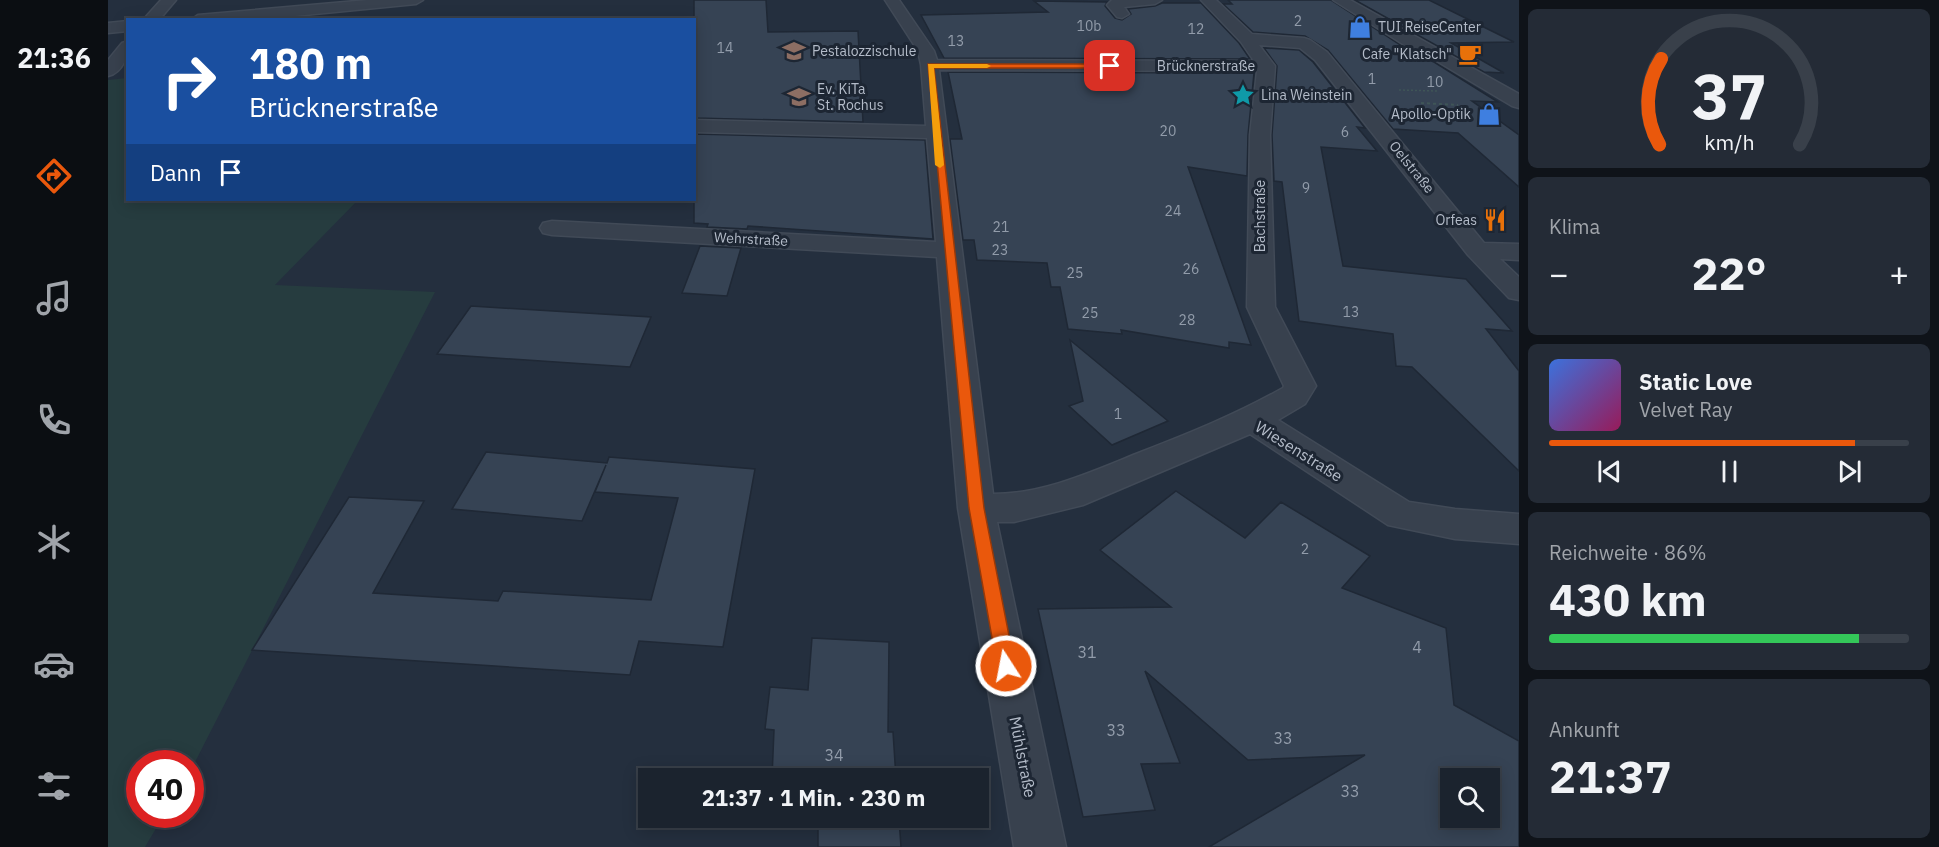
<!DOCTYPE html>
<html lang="de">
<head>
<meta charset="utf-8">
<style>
	:root { --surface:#1b232e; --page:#242b36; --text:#f1f3f6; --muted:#a0a4aa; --line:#39404a; --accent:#ea580c }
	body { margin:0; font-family:"IBM Plex Sans",sans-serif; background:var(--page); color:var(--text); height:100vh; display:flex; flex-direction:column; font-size:22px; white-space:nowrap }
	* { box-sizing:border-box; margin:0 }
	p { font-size:20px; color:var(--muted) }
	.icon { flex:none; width:33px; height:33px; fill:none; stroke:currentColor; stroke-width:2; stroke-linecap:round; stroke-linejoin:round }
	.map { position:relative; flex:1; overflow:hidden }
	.panel { display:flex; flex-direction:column; gap:9px; padding:9px; background:#0f1319; width:420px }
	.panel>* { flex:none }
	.guide { position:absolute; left:18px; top:18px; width:570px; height:183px; border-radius:0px; box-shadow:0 3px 15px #0003,0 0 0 2px var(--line); background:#1a4fa0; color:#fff; overflow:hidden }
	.fabs { position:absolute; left:1332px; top:768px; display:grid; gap:12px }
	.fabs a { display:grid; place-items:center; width:60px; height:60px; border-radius:0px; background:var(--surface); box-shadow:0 3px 15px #0003,0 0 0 2px var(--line); font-size:30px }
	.speed { position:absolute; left:18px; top:750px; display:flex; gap:12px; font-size:30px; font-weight:700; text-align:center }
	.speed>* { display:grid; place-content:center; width:78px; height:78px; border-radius:50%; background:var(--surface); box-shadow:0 3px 15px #0003,0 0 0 2px var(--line); line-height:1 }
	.speed .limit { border:9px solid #d22; background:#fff; color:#111 }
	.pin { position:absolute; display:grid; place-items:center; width:51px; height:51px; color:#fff; margin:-26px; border-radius:12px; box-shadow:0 3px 9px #0006 }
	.me { position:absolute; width:66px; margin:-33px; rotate:349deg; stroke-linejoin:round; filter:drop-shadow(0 0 4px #0008) }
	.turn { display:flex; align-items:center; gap:21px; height:126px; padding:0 24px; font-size:27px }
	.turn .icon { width:78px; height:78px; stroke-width:2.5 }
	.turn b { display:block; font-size:42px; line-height:51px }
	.then { display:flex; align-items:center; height:57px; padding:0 24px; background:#0003; gap:12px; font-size:22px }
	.big { font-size:45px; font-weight:800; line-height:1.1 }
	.panel .card { flex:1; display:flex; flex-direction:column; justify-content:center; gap:9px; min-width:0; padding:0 21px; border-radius:9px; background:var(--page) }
	.panel .dial { align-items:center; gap:0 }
	.dial svg { height:156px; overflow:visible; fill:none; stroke:var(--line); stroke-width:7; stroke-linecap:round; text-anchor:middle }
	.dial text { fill:var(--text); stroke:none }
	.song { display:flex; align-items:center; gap:18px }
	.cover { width:72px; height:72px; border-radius:9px; background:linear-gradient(135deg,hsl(220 70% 55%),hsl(330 70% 35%)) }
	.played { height:6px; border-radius:3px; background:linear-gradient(90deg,var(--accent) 85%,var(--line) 85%) }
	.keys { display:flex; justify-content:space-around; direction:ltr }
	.heat { display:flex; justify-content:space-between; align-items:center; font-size:33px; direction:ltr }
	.charge { height:9px; border-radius:4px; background:linear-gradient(90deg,#34c759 86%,var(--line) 0) }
	.trip { position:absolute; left:530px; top:768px; width:351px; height:60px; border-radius:0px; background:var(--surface); box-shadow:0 3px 15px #0003,0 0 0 2px var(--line); font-weight:800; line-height:60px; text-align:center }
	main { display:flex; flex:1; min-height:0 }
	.dock { display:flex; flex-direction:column; width:108px; justify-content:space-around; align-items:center; background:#0b0e12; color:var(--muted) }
	.dock .icon { width:42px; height:42px }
	.dock .current { color:var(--accent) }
	.dock b { font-size:27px; color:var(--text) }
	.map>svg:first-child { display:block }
	.green { fill:#263c3f }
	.building { fill:#364354; stroke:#1f2835; stroke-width:1.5; fill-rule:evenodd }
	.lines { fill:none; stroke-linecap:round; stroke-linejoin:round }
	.minor-casing { stroke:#414a57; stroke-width:3 }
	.path-far1 { stroke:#3f5557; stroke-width:1.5; stroke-dasharray:2 2; stroke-linecap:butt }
	.path { stroke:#3f5557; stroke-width:2; stroke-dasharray:3 3; stroke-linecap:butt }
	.minor { fill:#38414e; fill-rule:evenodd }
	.route { fill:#ea580c; stroke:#983908; stroke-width:1.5 }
	.slow { fill:#f59e0b }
	.labels { text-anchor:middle; stroke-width:6; stroke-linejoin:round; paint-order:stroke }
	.number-label { font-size:14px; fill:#929caa }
	.far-poi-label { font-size:14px; fill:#b4bcc9; stroke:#1d2633; text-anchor:start }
	.far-street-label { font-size:14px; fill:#b4bcc9; stroke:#1d2633 }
	.street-label { font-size:16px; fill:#b4bcc9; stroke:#1d2633 }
	.near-number-label { font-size:16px; fill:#929caa }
</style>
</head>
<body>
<main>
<nav class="dock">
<b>21:36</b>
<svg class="icon current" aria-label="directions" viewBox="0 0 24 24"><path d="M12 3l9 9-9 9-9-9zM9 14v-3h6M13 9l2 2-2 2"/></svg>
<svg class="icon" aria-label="music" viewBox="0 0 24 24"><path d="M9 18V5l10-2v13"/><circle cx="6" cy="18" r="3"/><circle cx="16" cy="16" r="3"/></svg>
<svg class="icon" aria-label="phone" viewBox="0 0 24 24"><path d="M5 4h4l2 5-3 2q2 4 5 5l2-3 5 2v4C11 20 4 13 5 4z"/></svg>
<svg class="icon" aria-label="climate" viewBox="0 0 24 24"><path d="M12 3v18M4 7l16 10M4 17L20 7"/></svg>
<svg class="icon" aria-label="car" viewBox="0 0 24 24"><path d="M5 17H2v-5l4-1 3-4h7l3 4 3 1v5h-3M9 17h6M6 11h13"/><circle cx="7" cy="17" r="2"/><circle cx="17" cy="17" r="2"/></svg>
<svg class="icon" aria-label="filters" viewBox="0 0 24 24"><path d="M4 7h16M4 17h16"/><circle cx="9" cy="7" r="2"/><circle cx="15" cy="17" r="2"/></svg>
</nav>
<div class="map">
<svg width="1411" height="847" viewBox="0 0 1411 847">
	<rect width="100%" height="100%" fill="#242f3e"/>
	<path class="green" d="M 19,78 L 20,200 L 250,200 L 167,285 L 327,292 L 85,766 L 83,770 L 82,764 L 32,764 L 32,814 L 56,815 L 37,847 L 0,847 L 0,80 Z"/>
	<g class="building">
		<path d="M 586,0 L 658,0 L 660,32 L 750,31 L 755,122 L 586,118 Z"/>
		<path d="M 1120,0 L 1223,0 L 1308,55 L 1326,62 L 1390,102 L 1364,101 L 1411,135 L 1411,187 L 1350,133 L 1285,129 L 1220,50 L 1197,36 L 1145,32 L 1115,4 L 1124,4 Z"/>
		<path d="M 1247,0 L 1321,0 L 1406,42 L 1343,43 L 1396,73 L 1376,72 Z"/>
		<path d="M 926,1 L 999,2 L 997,6 L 1007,18 L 1014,20 L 1023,14 L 1020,9 L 1047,6 L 1054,3 L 1093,3 L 1131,43 L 1142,59 L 836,58 L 813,15 L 940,12 Z"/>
		<path d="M 1156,48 L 1191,50 L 1205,62 L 1257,128 L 1249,127 L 1269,151 L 1213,147 L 1235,266 L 1358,279 L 1404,331 L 1378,329 L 1411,371 L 1411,471 L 1304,367 L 1288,366 L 1285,334 L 1191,321 L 1174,182 L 1166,181 L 1164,135 L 1169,66 Z"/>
		<path d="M 840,72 L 1146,73 L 1140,135 L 1139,176 L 1080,167 L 1143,345 L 1121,342 L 1121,348 L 1013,330 L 1014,334 L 960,329 L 952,287 L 943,287 L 939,263 L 869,260 L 866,240 L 855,240 L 842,139 L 854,139 Z"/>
		<path d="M 586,134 L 817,140 L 825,239 L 640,226 L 639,229 L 599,227 L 600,224 L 586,223 Z"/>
		<path d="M 592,246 L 633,248 L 619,296 L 574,293 Z"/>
		<path d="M 363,306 L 543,317 L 522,367 L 329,354 Z"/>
		<path d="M 962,340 L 1060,421 L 1004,445 L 961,406 L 975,401 Z"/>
		<path d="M 378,452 L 499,463 L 501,457 L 647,469 L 615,647 L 531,641 L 522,675 L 144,650 L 241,497 L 316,501 L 265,593 L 390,601 L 395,591 L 543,600 L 570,498 L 487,492 L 498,465 L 474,521 L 344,509 Z"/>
		<path d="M 1068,491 L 1137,538 L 1173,502 L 1262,556 L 1234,588 L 1338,628 L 1346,705 L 1411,741 L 1411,847 L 1101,847 L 1257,755 L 1140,760 L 1037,671 L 1072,763 L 1033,764 L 1047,810 L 975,817 L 930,609 L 1063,607 L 992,550 ZM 1342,778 L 1382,778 L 1382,818 L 1342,818 Z"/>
		<path d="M 704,638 L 781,642 L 780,732 L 785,732 L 788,778 L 664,778 L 666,730 L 657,729 L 662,687 L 700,690 Z"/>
		<path d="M 710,818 L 791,818 L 793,847 L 710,847 Z"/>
	</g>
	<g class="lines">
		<g class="minor-casing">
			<g id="minor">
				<path d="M 53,0 L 68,0 L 51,20 L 35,20 Z"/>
				<path d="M 260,0 L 315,0 L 308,4 L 145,20 L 83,20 L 90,15 Z"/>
				<path d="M 777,0 L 791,0 L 826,51 L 829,60 L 1146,61 L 1133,42 L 1093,0 L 1108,0 L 1144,34 L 1196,38 L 1202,40 L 1219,52 L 1376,243 L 1411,244 L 1411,260 L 1392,259 L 1411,277 L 1411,300 L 1401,298 L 1360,255 L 1207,60 L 1192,48 L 1151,45 L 1167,66 L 1162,135 L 1167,307 L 1208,386 L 1197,404 L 1170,420 L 1301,502 L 1347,509 L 1411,514 L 1411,544 L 1347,539 L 1280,525 L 1142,434 L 975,505 L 906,522 L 889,522 L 958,847 L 906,847 L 850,508 L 829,257 L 444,235 L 435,233 L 432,228 L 435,223 L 444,221 L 828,242 L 819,138 L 586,132 L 586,120 L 818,126 L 813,65 L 810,51 ZM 831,70 L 1149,71 L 1142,135 L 1139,307 L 1176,386 L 1175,388 C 1129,414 1082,433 1033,452 C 985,471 937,494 885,494 Z"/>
				<path d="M 1004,0 L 1054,0 L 1047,4 L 1016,7 L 1021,14 L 1014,18 L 1009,17 L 999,5 Z"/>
				<path d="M 1225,0 L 1242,0 L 1411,94 L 1411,108 L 1404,106 L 1327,60 L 1309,53 Z"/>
				<path d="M 20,21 L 20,31 L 0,33 L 0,23 Z"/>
				<path d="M 20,41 C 20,55 16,72 0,76 L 0,60 L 14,43 Z"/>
			</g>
		</g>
		<path class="path-far1" d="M 1291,90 L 1329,91"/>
		<path class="path" d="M 1313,103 L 1350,105"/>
		<use href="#minor" class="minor"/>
	</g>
	<path class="route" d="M 820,64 L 1002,64 L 1006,66 L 1002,68 L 826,68 L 876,508 L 907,666 L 905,672 L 898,674 L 892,672 L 889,666 L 861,508 Z"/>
	<path class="slow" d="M 820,64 L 879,64 L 883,66 L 879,68 L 826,68 L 836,165 L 832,168 L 827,165 Z"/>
	<defs>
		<g id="shop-bare" transform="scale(1.8)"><path d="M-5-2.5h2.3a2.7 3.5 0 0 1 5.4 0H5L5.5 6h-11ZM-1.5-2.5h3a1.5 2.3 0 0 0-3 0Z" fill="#3f7fe0" stroke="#1d2633" stroke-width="2.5" paint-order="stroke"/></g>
		<g id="school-bare" transform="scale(1.8)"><path d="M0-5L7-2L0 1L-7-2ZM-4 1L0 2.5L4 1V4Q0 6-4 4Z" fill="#8d6e63" stroke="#1d2633" stroke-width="2.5" paint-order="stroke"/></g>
		<g id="cafe-bare" transform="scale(1.8)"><path d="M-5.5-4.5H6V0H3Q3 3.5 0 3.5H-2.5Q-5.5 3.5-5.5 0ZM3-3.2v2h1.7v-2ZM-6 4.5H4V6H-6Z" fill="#e8710a" stroke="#1d2633" stroke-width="2.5" paint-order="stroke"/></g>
		<g id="sight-bare" transform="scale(1.8)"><path d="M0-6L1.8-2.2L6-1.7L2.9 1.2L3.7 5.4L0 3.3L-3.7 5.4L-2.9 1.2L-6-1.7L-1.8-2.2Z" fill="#0f9aa8" stroke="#1d2633" stroke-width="2.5" paint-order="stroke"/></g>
		<g id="restaurant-bare" transform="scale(1.8)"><path d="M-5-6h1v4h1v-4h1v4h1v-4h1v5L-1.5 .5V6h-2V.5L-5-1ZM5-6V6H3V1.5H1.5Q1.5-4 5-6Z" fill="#e8710a" stroke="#1d2633" stroke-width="2.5" paint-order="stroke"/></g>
	</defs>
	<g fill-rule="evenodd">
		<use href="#shop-bare" x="1252" y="27"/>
		<use href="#school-bare" x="686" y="51"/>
		<use href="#cafe-bare" x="1362" y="54"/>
		<use href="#sight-bare" x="1135" y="95"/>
		<use href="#school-bare" x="691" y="97"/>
		<use href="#shop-bare" x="1381" y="114"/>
		<use href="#restaurant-bare" x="1387" y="220"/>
	</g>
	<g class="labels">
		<g class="number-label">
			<text x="1190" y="26">2</text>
			<text x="981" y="31">10b</text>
			<text x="1088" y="34">12</text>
			<text x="848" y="46">13</text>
			<text x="617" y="53">14</text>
			<text x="1264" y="84">1</text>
			<text x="1327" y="87">10</text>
			<text x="1060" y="136">20</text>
			<text x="1237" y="137">6</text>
			<text x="1198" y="193">9</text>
			<text x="1065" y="216">24</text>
			<text x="893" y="232">21</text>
			<text x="892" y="255">23</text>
			<text x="1083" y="274">26</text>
			<text x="967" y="278">25</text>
			<text x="1243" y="317">13</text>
			<text x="982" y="318">25</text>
			<text x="1079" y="325">28</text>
			<text x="1010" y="419">1</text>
			<text x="1197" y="554">2</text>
		</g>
		<g class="far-poi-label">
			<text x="1270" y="32">TUI ReiseCenter</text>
			<text x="704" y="56">Pestalozzischule</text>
			<text x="1344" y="59" text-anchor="end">Cafe "Klatsch"</text>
			<text x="709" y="94">Ev. KiTa<tspan x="709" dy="16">St. Rochus</tspan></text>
			<text x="1153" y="100">Lina Weinstein</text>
			<text x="1363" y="119" text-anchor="end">Apollo-Optik</text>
			<text x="1369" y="225" text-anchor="end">Orfeas</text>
		</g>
		<g class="far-street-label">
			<text x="1098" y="71">Brücknerstraße</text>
			<text transform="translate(1304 167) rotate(51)" y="5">Oelstraße</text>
			<text transform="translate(1152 216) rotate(-90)" y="5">Bachstraße</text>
			<text transform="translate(643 239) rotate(3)" y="5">Wehrstraße</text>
		</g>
		<g class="street-label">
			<text transform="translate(1191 451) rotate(32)" y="6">Wiesenstraße</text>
			<text transform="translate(915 757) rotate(79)" y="6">Mühlstraße</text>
		</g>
		<g class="near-number-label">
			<text x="1309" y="653">4</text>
			<text x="979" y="658">31</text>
			<text x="1008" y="736">33</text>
			<text x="1175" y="744">33</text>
			<text x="726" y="761">34</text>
			<text x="1242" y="797">33</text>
		</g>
	</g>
</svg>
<div class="fabs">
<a><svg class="icon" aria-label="search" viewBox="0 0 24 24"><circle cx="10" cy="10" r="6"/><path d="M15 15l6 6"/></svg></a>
</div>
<div class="speed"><div class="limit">40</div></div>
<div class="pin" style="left:1002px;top:66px;background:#d93025"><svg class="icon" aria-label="arrive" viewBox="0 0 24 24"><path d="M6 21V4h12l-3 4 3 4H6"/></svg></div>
<svg class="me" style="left:898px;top:666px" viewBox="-20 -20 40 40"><circle r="17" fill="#ea580c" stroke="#fff" stroke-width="3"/><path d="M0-11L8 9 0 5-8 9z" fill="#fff"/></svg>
<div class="trip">21:37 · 1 Min. · 230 m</div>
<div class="guide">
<div class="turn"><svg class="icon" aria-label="right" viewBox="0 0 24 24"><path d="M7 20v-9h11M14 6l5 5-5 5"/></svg><div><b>180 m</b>Brücknerstraße</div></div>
<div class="then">Dann<svg class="icon" aria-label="arrive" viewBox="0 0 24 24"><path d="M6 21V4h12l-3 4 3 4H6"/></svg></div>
</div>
</div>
<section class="panel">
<div class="card dial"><svg viewBox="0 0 100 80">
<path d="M14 69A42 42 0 1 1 86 69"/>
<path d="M14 69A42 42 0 0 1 15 25" stroke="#ea580c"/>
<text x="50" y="56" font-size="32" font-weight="700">37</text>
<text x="50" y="72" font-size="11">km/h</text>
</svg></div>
<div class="card"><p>Klima</p>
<div class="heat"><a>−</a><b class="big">22°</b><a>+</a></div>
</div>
<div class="card">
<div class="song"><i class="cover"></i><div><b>Static Love</b><p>Velvet Ray</p></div></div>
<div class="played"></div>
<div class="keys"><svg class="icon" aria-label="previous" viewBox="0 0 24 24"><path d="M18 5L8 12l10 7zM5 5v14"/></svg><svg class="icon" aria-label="pause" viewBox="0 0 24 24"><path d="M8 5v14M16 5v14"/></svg><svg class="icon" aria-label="next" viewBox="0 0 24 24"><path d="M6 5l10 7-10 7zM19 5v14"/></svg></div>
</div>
<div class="card"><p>Reichweite · 86%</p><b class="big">430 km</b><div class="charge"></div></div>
<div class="card"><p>Ankunft</p><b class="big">21:37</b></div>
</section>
</main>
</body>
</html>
